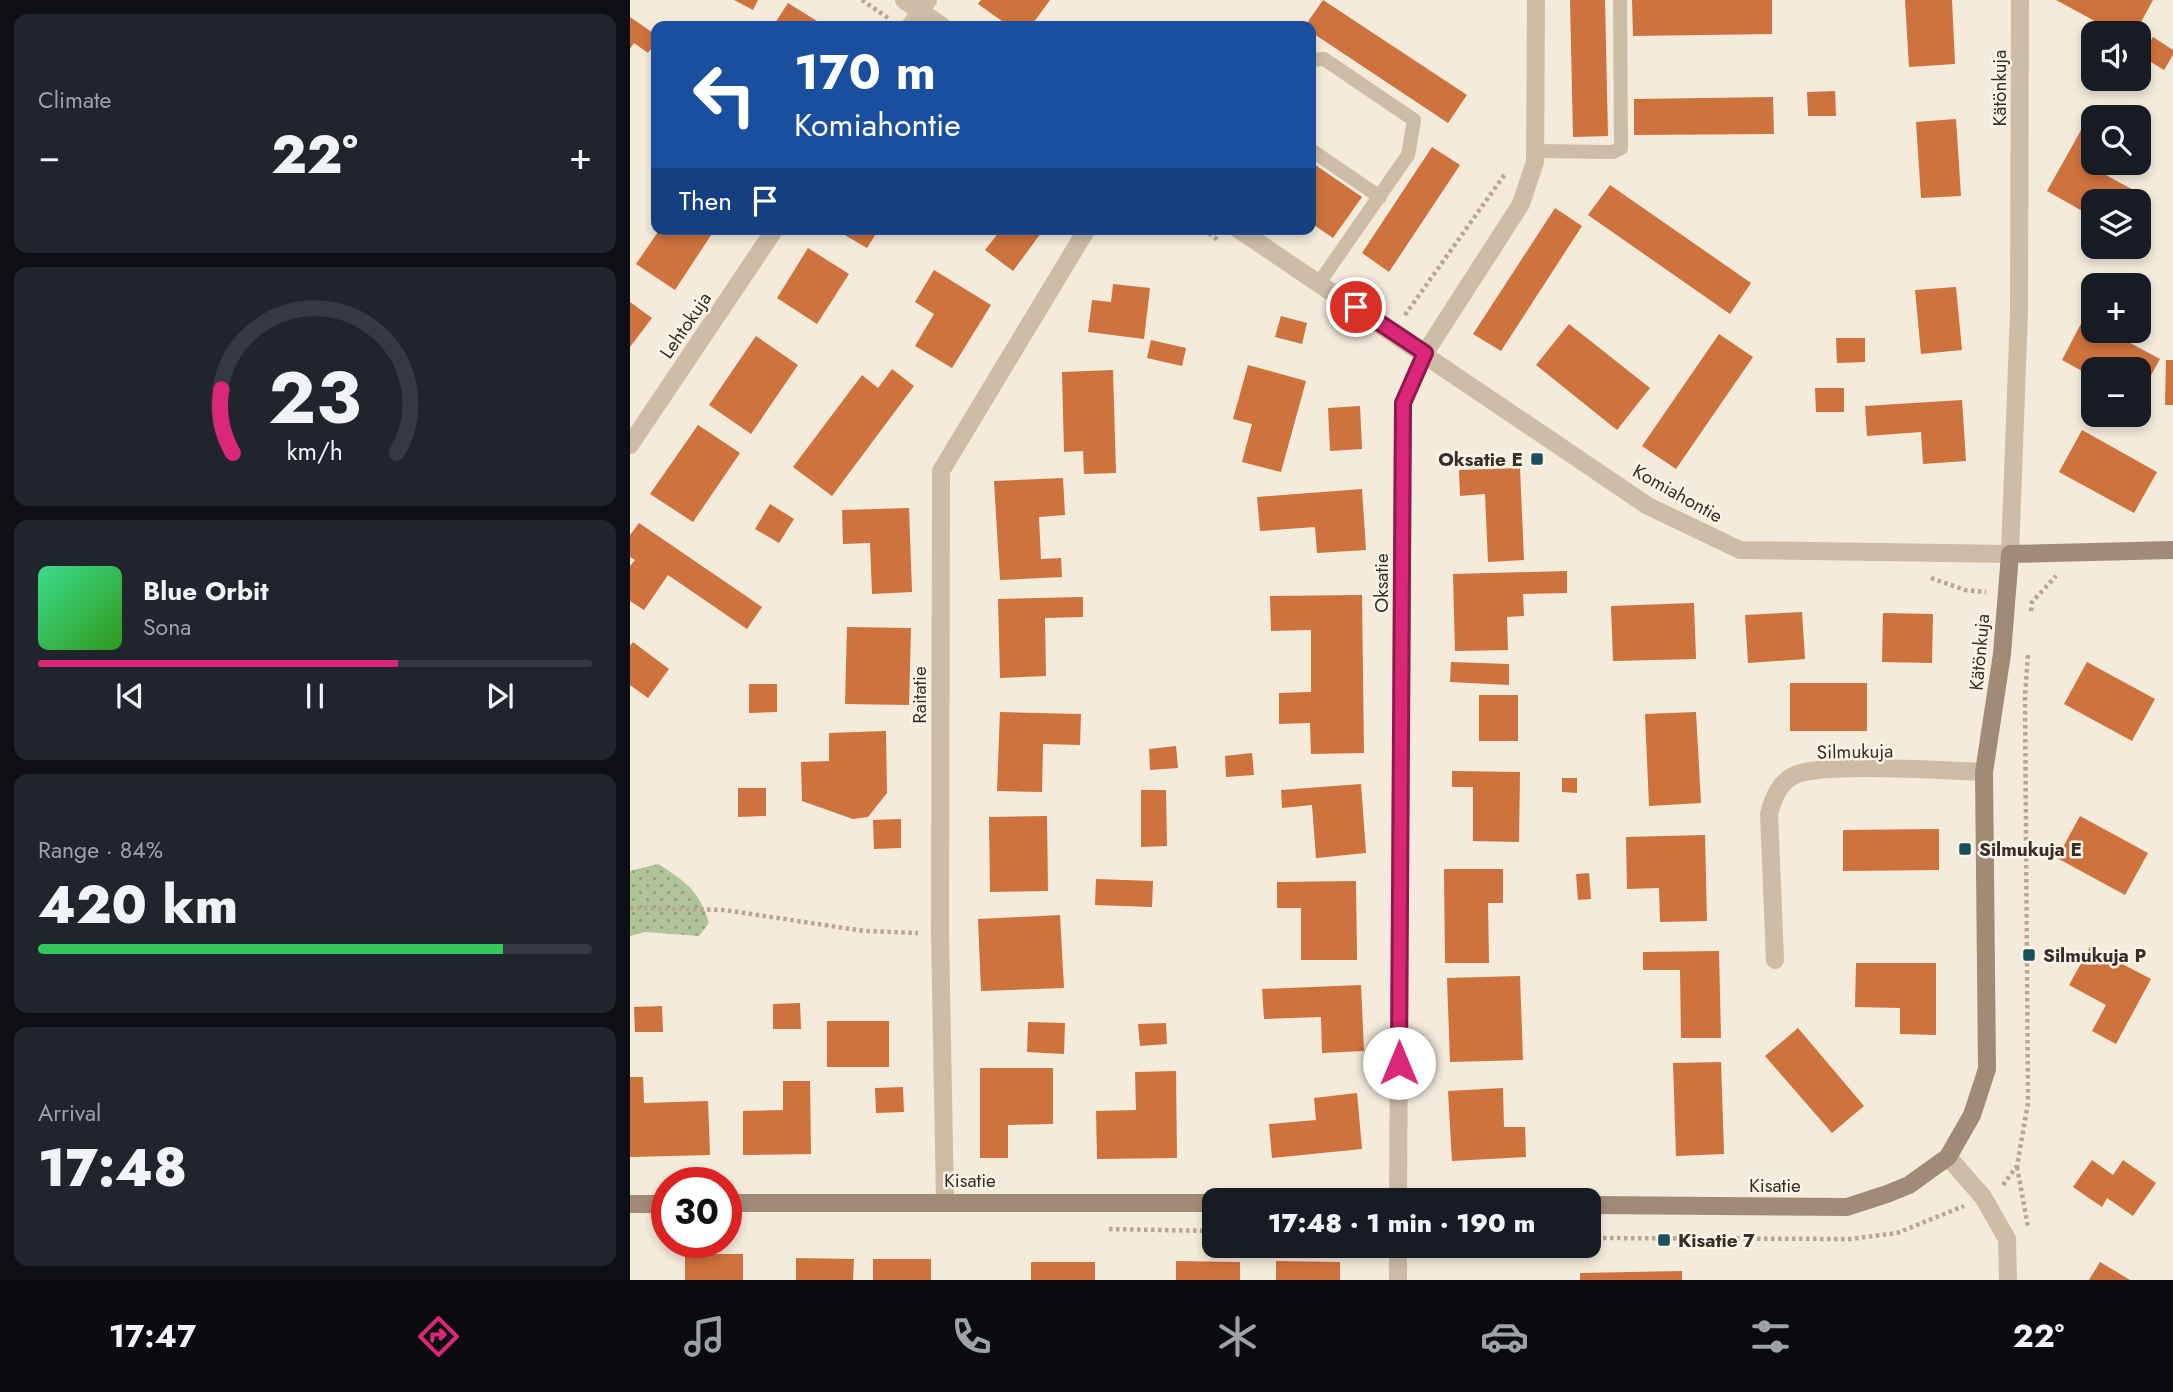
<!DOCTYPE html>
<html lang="en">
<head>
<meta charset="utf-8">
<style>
	:root { --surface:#171b24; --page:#20242c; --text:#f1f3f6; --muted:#9ea1a6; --line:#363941; --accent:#db2777 }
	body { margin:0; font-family:Jost,sans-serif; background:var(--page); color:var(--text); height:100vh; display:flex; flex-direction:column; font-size:26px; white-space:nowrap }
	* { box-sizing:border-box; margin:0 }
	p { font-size:23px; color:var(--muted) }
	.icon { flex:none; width:38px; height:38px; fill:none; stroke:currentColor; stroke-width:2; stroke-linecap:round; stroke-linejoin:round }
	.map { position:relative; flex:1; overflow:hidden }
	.drawer { display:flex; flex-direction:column; gap:14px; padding:14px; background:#0d0f14; width:630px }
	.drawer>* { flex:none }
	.banner { position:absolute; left:21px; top:21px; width:665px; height:214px; border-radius:14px; box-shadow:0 4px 10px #0003; background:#1a4fa0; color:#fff; overflow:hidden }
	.buttons { position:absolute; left:1451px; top:21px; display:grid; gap:14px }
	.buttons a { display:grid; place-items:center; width:70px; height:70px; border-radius:14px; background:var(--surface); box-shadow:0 4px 10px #0003; font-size:35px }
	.speed { position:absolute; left:21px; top:1167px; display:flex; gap:14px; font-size:35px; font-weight:700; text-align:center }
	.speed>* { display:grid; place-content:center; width:91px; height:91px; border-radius:50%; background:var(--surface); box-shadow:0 4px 10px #0003; line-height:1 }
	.speed .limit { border:10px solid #d22; background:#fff; color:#111 }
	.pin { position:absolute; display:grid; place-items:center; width:60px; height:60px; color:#fff; margin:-30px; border:4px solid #fff; border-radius:50%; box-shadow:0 2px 7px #0007 }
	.me { position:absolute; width:77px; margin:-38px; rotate:0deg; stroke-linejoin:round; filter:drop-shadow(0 0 5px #0008) }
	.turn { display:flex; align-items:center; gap:24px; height:147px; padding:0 28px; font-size:32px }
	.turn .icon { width:91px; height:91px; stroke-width:2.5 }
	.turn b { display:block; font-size:49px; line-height:60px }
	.then { display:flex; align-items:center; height:66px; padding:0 28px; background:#0003; gap:14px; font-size:26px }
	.big { font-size:52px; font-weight:800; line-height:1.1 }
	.drawer .card { flex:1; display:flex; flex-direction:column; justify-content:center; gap:10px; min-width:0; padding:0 24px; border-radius:14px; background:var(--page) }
	.drawer .dial { align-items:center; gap:0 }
	.dial svg { height:182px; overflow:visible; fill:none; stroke:var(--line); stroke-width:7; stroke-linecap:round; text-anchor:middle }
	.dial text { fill:var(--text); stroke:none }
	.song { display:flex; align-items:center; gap:21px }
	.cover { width:84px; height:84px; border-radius:10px; background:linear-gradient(135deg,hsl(150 70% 55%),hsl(110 70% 35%)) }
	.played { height:7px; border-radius:4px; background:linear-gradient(90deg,var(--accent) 65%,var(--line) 65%) }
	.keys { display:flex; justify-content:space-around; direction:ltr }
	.heat { display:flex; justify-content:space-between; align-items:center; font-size:38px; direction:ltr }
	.charge { height:10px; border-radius:5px; background:linear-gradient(90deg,#34c759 84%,var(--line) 0) }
	.trip { position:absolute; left:572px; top:1188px; width:399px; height:70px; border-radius:14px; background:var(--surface); box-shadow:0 4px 10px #0003; font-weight:800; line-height:70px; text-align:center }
	.menu { display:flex; height:112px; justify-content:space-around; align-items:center; background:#090b0e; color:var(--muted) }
	.menu .icon { width:49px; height:49px }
	.menu .selected { color:var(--accent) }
	.menu b { font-size:32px; color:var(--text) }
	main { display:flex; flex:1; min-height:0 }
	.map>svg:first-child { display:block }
	.grass { fill:url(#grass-dots) }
	.building { fill:#ce723e }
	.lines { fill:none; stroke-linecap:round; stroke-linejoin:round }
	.path { stroke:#b9a690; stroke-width:4.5; stroke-dasharray:3.5 3.5; stroke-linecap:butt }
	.lane { stroke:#cdbca6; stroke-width:14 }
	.street { stroke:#cdbca6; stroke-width:18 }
	.secondary { stroke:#a08b77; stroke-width:18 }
	.route-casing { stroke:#8e194d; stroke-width:18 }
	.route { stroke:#db2777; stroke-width:12 }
	.poi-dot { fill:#1a505d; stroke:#fbf4e7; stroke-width:2.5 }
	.labels { text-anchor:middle; stroke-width:5; stroke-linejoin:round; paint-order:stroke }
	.street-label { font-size:19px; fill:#382e27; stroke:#fbf4e7 }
	.poi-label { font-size:19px; font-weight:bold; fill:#382e27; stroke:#fbf4e7; text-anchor:start }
</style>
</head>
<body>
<main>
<section class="drawer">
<div class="card"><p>Climate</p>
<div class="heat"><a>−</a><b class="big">22°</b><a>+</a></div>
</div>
<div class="card dial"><svg viewBox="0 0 100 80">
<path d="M14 69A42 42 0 1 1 86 69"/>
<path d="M14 69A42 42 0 0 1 9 41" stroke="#db2777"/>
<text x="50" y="56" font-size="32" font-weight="700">23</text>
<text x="50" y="72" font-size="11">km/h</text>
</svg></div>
<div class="card">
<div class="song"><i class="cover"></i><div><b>Blue Orbit</b><p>Sona</p></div></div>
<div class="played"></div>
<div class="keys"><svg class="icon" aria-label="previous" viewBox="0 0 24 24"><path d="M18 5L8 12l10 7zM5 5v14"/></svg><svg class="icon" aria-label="pause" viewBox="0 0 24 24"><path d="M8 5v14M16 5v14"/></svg><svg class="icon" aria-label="next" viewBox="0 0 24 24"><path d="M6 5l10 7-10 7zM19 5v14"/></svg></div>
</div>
<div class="card"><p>Range · 84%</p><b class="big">420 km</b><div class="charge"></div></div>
<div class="card"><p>Arrival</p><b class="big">17:48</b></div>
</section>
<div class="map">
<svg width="1543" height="1280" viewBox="0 0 1543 1280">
	<defs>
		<pattern id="grass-dots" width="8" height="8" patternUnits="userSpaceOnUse" patternTransform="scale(1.75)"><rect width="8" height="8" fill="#b1c499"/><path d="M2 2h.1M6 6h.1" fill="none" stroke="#91a07d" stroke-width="1.8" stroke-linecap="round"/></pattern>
	</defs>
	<rect width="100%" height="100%" fill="#f4ebdb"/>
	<path class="grass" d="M 28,864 C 55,881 70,891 79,923 L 69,936 L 15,932 L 0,936 L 0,871 Z"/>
	<g class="building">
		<path d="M 104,0 L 128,0 L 123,10 Z"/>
		<path d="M 351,0 L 420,0 L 401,26 L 379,26 L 348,4 Z"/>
		<path d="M 693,0 L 837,95 L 818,123 L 681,32 L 681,26 L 675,26 Z"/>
		<path d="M 940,0 L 975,0 L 978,136 L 943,137 Z"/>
		<path d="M 1002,0 L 1142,0 L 1142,34 L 1003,36 Z"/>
		<path d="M 1275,0 L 1322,0 L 1325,64 L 1279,67 Z"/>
		<path d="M 1426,0 L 1523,0 L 1505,33 L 1487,33 Z"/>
		<path d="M 158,3 L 195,26 L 143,26 Z"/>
		<path d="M 0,17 L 26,35 L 26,42 L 18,53 L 4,43 L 0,49 Z"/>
		<path d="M 1523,37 L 1543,50 L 1543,55 L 1534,70 L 1511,56 Z"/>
		<path d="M 1205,91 L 1206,116 L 1178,116 L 1177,92 Z"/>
		<path d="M 1143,97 L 1144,134 L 1004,135 L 1004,99 Z"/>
		<path d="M 1326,119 L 1331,196 L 1291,198 L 1286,122 Z"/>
		<path d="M 1455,123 L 1463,128 L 1463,163 L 1478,163 L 1472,173 L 1509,193 L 1504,201 L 1463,201 L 1463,217 L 1417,191 Z"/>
		<path d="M 802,147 L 830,165 L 759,272 L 732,253 Z"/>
		<path d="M 681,162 L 732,197 L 703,238 L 681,223 Z"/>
		<path d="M 980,185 L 1121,283 L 1100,314 L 958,215 Z"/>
		<path d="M 925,208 L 952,226 L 871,351 L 843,334 Z"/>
		<path d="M 30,229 L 85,229 L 45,290 L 6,264 Z"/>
		<path d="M 216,229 L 249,229 L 237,248 L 213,234 Z"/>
		<path d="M 367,229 L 414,229 L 383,271 L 355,250 L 370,231 Z"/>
		<path d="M 178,248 L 219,274 L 187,324 L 147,298 Z"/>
		<path d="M 304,270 L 361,305 L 322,368 L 285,346 L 304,314 L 285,302 Z"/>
		<path d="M 483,284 L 520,288 L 514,339 L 458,332 L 462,300 L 481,302 Z"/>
		<path d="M 1326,287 L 1332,350 L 1291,354 L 1285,290 Z"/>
		<path d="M 0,302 L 22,318 L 0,347 Z"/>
		<path d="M 651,316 L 677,323 L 672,344 L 645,337 Z"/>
		<path d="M 1454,318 L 1463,322 L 1463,331 L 1478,331 L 1530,359 L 1508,399 L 1508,369 L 1463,369 L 1463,377 L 1432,360 Z"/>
		<path d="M 939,324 L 1020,388 L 987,430 L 906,365 Z"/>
		<path d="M 1089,334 L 1123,357 L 1046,469 L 1012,446 Z"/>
		<path d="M 126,336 L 168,365 L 121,434 L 79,405 Z"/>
		<path d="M 1206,338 L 1235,338 L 1235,362 L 1207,363 Z"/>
		<path d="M 521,340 L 556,348 L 552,366 L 517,358 Z"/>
		<path d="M 1536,360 L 1543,360 L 1543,405 L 1535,405 Z"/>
		<path d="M 618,365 L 676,381 L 651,472 L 612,462 L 622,424 L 603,419 Z"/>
		<path d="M 262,369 L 284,386 L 202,496 L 163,467 L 232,375 L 248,388 Z"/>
		<path d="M 483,370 L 486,473 L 454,474 L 453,451 L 434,452 L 432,372 Z"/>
		<path d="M 1185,388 L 1214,388 L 1214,412 L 1186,412 Z"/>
		<path d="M 1332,400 L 1336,461 L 1293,464 L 1291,432 L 1237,436 L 1235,406 Z"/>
		<path d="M 730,406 L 732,449 L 700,451 L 698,408 Z"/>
		<path d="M 68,425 L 110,453 L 63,522 L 20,494 Z"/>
		<path d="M 1452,430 L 1527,472 L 1504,513 L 1429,472 Z"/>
		<path d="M 890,468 L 894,560 L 858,562 L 855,494 L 830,496 L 829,470 Z"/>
		<path d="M 433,478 L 435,515 L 409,517 L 411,559 L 431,558 L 432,577 L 370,580 L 364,481 Z"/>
		<path d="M 732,489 L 736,550 L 687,553 L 685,527 L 630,531 L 627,497 Z"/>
		<path d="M 140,504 L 164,519 L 149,543 L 125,529 Z"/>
		<path d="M 279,508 L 282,592 L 242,594 L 240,543 L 213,544 L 212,510 Z"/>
		<path d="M 9,523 L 132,607 L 117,629 L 38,575 L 14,610 L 0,601 L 0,566 L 5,560 L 0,557 L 0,535 Z"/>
		<path d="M 937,571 L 937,593 L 893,594 L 894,616 L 877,617 L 878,650 L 825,651 L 823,574 Z"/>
		<path d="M 732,595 L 734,753 L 681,754 L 680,723 L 649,724 L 649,693 L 681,692 L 681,630 L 641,631 L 640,596 Z"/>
		<path d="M 453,597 L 453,617 L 415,618 L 416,676 L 370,678 L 368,599 Z"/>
		<path d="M 1064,603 L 1066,659 L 983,661 L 981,606 Z"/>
		<path d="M 1172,612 L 1175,659 L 1118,663 L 1115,615 Z"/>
		<path d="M 1253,613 L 1303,614 L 1302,663 L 1252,662 Z"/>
		<path d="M 217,627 L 281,628 L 279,705 L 215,704 Z"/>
		<path d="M 3,642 L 39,669 L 18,698 L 0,685 L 0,646 Z"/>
		<path d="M 821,662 L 879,664 L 879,685 L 820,682 Z"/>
		<path d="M 1457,662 L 1525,699 L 1502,741 L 1434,704 Z"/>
		<rect x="1160" y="683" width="77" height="48"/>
		<path d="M 119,684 L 147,684 L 147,712 L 119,713 Z"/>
		<rect x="849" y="695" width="39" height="46"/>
		<path d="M 370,712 L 451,714 L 450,745 L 413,744 L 412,792 L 367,791 Z"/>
		<path d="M 1066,712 L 1071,803 L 1019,806 L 1015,714 Z"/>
		<path d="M 256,731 L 257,793 L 238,817 L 223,819 L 172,801 L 171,762 L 199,761 L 199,733 Z"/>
		<path d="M 546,746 L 548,768 L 520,770 L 519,749 Z"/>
		<path d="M 622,753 L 624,775 L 596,777 L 595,756 Z"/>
		<path d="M 822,771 L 890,772 L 889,842 L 843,841 L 843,787 L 822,787 Z"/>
		<path d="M 932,778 L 947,778 L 947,793 L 932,792 Z"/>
		<path d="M 731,784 L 736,853 L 686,858 L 682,805 L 652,808 L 651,790 Z"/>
		<path d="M 108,788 L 136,788 L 136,816 L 108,817 Z"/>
		<path d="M 511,790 L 536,790 L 537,846 L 511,847 Z"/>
		<path d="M 417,816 L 418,891 L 360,892 L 359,817 Z"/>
		<path d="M 1450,816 L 1518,853 L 1495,895 L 1427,858 Z"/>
		<path d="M 271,819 L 271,848 L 244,849 L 243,820 Z"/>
		<path d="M 1309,829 L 1309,870 L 1213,871 L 1213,830 Z"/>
		<path d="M 1075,835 L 1077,921 L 1030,922 L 1029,888 L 997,889 L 996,837 Z"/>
		<path d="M 814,869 L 873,869 L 873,903 L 858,903 L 859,963 L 815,963 Z"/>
		<path d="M 959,873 L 961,899 L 948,900 L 946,874 Z"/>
		<path d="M 466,879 L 523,881 L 522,907 L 465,905 Z"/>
		<path d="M 726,881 L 727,960 L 671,960 L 671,908 L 647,908 L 647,882 Z"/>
		<path d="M 430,915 L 434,988 L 351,991 L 348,919 Z"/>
		<path d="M 1460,947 L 1521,979 L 1486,1044 L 1462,1031 L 1476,1005 L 1439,985 Z"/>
		<path d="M 1089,951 L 1091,1038 L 1051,1038 L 1050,970 L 1013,970 L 1013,952 Z"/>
		<path d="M 1226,963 L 1306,963 L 1306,1035 L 1270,1034 L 1270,1008 L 1225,1007 Z"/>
		<path d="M 890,976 L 893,1060 L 820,1062 L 817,978 Z"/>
		<path d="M 731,985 L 734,1051 L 692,1053 L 691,1017 L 634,1019 L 632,989 Z"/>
		<path d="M 170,1003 L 171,1029 L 143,1029 L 143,1004 Z"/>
		<path d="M 32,1006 L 33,1032 L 5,1032 L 4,1007 Z"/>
		<rect x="197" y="1021" width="62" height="46"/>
		<path d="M 398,1022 L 435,1023 L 434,1054 L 397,1052 Z"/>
		<path d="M 536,1023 L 537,1044 L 510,1046 L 508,1024 Z"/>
		<path d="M 1168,1028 L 1234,1106 L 1202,1133 L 1135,1056 Z"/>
		<path d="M 1091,1062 L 1094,1154 L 1046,1156 L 1043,1063 Z"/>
		<path d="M 350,1068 L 423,1068 L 423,1124 L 378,1125 L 378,1158 L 350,1158 Z"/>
		<path d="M 546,1071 L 547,1158 L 467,1159 L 466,1111 L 506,1110 L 505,1072 Z"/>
		<path d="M 0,1077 L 13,1077 L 14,1103 L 78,1101 L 80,1155 L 0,1157 Z"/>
		<path d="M 153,1081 L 180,1081 L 181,1154 L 113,1155 L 113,1111 L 153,1110 Z"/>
		<path d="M 273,1087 L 274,1112 L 246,1113 L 245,1088 Z"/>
		<path d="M 873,1088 L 874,1127 L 895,1127 L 896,1157 L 822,1161 L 818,1091 Z"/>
		<path d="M 727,1093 L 732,1149 L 642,1158 L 639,1124 L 686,1120 L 684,1098 Z"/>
		<path d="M 1462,1160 L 1483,1175 L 1493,1160 L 1526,1183 L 1503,1216 L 1477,1198 L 1472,1207 L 1443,1187 Z"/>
		<rect x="55" y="1254" width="58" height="26"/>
		<path d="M 166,1258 L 224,1259 L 223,1280 L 166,1280 Z"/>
		<rect x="243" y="1259" width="58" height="21"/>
		<path d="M 546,1261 L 610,1262 L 610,1280 L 546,1280 Z"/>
		<path d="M 646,1261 L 710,1262 L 710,1280 L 646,1280 Z"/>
		<rect x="401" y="1262" width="64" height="18"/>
		<path d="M 1470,1262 L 1500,1280 L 1459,1280 Z"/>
		<path d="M 1052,1271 L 1052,1280 L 950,1280 L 950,1273 Z"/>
	</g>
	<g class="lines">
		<g class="path">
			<path d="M 232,0 L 258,18"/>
			<path d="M 573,229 L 588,240"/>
			<path d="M 775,315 L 875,174"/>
			<path d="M 1301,578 L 1335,590 L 1356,592"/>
			<path d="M 1401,611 L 1402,602 L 1426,576"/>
			<path d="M 0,908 L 95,910 L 234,931 L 288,933"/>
			<path d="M 1387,1167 L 1398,1227"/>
			<path d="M 1373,1185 L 1387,1166 L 1398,1103 L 1395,696 L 1398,654"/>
			<path d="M 479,1229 L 584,1231"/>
			<path d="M 959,1238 L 1220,1239 L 1267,1233 L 1334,1206"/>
		</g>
		<g class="lane">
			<path d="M 681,60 L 694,59 L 784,120 L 778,155 L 689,283"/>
			<path d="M 681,150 L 750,197"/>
			<path d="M 905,151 L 983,152 L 991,148 L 990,0"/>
		</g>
		<g class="street">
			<path d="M 274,0 L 312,26"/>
			<path d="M 280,26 L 298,0"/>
			<path d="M 608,229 L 1018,506 L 1110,550 L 1380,554 L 1389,312 L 1390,0"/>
			<path d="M 0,445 L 145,229"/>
			<path d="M 1145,960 L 1139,814 C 1143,799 1149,782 1165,775 C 1195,762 1316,771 1354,772"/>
			<path d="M 1318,1157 L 1353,1197 L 1377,1239 L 1378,1280"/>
			<path d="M 768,1200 L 773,403 L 795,353 L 891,204 L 905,162 L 906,0"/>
			<path d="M 315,1201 L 310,934 L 311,471 L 457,229"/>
			<path d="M 768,1280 L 768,1246"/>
		</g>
		<g class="secondary">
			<path d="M 96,1203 L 584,1203"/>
			<path d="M 0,1204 L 37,1204"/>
			<path d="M 959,1205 L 1217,1207 L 1257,1194 L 1279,1185 L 1318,1157 L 1342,1115 L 1357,1069 L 1354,772 L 1372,654 L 1380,554 L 1543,550"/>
		</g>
	</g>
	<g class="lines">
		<g class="route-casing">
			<path id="route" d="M 726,307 L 795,353 L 773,403 L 769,1063"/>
		</g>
		<use href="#route" class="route"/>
	</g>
	<g class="poi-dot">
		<rect x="900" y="452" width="14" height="14" rx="3.5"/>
		<rect x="1328" y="842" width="14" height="14" rx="3.5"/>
		<rect x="1392" y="948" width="14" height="14" rx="3.5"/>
		<rect x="1027" y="1233" width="14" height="14" rx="3.5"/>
	</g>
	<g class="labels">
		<g class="street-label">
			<text transform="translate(1369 88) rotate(-90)" y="7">Kätönkuja</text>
			<text transform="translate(55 325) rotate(-56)" y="7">Lehtokuja</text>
			<text transform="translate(1048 493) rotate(29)" y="7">Komiahontie</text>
			<text transform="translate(751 583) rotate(-90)" y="7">Oksatie</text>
			<text transform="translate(1349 652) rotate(-85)" y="7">Kätönkuja</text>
			<text transform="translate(289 695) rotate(-90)" y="7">Raitatie</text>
			<text transform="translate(1225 751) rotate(-1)" y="7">Silmukuja</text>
			<text x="340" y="1187">Kisatie</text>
			<text x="1145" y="1192">Kisatie</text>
		</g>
		<g class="poi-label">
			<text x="893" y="466" text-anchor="end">Oksatie E</text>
			<text x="1349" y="856">Silmukuja E</text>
			<text x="1413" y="962">Silmukuja P</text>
			<text x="1048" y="1247">Kisatie 7</text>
		</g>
	</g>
</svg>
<div class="buttons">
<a><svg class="icon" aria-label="sound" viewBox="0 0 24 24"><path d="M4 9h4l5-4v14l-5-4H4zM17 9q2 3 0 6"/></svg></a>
<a><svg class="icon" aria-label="search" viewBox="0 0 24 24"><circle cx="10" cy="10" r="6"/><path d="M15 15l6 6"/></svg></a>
<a><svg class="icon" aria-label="layers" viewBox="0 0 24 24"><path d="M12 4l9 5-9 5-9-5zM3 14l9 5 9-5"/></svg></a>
<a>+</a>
<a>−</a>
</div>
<div class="speed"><div class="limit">30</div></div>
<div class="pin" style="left:726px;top:307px;background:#d93025"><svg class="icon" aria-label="arrive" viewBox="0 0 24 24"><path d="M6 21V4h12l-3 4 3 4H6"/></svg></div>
<svg class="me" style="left:769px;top:1063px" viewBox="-20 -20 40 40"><circle r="19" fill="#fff"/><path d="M0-13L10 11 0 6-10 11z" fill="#db2777"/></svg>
<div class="trip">17:48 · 1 min · 190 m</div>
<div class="banner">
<div class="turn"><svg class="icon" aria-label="left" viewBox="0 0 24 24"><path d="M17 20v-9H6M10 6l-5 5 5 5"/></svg><div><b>170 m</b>Komiahontie</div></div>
<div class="then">Then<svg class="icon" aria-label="arrive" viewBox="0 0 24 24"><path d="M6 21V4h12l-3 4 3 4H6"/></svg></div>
</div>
</div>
</main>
<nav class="menu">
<b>17:47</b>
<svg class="icon selected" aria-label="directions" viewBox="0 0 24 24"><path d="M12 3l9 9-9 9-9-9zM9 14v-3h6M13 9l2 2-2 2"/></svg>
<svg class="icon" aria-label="music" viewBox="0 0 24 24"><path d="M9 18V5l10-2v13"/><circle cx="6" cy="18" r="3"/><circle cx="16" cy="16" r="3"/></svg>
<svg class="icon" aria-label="phone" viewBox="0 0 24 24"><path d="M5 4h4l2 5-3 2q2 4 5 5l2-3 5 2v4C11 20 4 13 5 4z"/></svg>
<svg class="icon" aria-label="climate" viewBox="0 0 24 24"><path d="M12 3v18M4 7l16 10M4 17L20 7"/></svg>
<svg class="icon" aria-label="car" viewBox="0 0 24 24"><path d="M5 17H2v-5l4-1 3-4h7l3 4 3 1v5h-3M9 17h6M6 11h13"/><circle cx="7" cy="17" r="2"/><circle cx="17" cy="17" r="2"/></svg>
<svg class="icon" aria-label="filters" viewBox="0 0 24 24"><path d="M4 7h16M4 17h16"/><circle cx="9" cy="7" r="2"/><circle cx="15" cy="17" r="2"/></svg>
<b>22°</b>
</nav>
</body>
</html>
